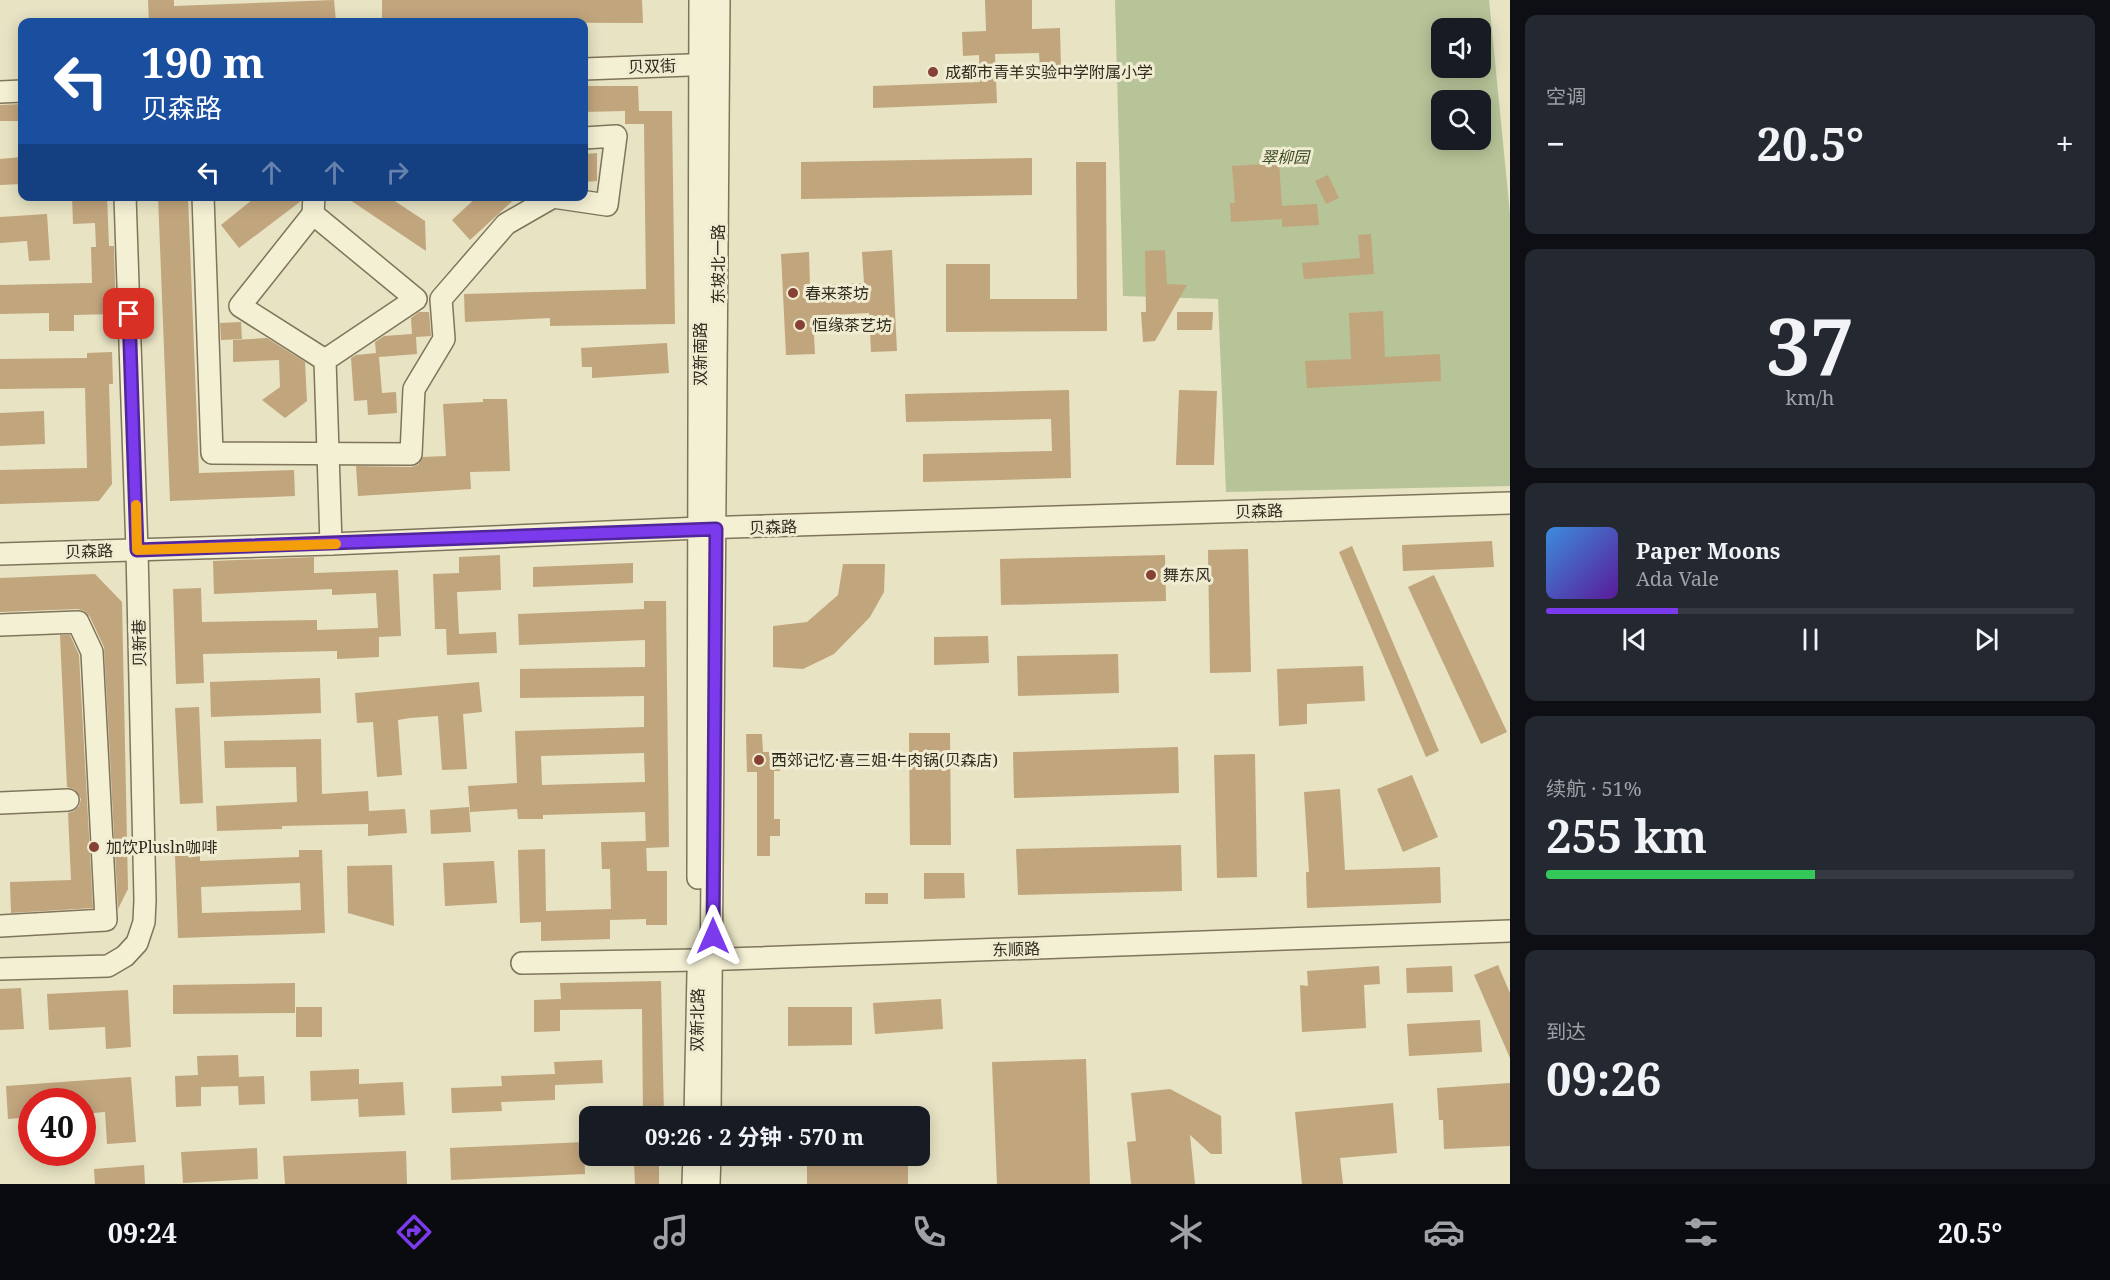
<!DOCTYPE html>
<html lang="zh">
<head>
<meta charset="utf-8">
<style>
	:root { --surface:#171b24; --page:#242831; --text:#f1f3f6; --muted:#9ea1a6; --line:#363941; --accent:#7c3aed }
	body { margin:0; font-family:"Noto Serif","Noto Sans SC",serif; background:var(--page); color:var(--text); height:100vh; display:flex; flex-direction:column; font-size:22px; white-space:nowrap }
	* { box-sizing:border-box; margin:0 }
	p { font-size:20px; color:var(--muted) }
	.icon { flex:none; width:33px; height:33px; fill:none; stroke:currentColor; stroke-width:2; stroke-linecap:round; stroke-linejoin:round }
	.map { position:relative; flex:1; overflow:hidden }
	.drawer { display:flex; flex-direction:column; gap:15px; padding:15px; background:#0d0f14; width:600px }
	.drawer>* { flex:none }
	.banner { position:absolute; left:18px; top:18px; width:570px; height:183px; border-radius:12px; box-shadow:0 3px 15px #0003; background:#1a4fa0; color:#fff; overflow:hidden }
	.buttons { position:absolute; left:1431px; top:18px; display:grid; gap:12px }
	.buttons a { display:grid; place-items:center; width:60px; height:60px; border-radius:12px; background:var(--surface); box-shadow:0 3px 15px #0003; font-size:30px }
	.speed { position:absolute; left:18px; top:1088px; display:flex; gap:12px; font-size:30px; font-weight:700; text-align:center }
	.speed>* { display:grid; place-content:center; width:78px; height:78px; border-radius:50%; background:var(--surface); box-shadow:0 3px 15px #0003; line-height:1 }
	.speed .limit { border:9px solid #d22; background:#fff; color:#111 }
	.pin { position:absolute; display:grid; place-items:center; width:51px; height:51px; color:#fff; margin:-26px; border-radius:12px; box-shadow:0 3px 9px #0006 }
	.me { position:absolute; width:66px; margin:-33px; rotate:0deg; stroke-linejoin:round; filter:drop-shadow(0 0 4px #0008) }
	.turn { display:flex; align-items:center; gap:21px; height:126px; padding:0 24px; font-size:27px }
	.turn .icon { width:78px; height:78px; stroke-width:2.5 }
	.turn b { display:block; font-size:42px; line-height:51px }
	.lanes { display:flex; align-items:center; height:57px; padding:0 24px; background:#0003; justify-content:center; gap:30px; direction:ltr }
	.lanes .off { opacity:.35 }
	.big { font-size:45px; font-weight:700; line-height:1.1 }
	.drawer .card { flex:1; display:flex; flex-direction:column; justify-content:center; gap:9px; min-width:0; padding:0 21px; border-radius:12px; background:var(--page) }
	.drawer .dial { align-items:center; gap:0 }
	.dial b { font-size:78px; line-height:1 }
	.song { display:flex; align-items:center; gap:18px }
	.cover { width:72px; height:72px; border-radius:9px; background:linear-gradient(135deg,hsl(210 70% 55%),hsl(270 70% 35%)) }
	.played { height:6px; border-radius:3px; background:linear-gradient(90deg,var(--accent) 25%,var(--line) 25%) }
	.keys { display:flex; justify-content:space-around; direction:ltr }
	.heat { display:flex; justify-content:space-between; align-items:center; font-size:33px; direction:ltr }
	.charge { height:9px; border-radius:4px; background:linear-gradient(90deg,#34c759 51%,var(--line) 0) }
	.trip { position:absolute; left:579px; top:1106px; width:351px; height:60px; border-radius:12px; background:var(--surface); box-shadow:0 3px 15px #0003; font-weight:700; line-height:60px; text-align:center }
	.menu { display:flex; height:96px; justify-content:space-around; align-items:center; background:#090b0e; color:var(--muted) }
	.menu .icon { width:42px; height:42px }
	.menu .current { color:var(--accent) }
	.menu b { font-size:27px; color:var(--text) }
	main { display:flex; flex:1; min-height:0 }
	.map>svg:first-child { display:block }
	.green { fill:#b7c498; fill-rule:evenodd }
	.building { fill:#c1a57d; fill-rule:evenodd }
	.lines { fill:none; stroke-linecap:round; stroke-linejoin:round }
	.minor-casing { stroke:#7f755c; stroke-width:24 }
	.minor { stroke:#f4f0d4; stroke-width:21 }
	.route-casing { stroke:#51269a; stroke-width:15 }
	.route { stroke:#7c3aed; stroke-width:10 }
	.slow { stroke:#f59e0b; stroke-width:10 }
	.poi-dot { fill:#864134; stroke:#f0ecd1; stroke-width:2 }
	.labels { text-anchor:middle; stroke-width:6; stroke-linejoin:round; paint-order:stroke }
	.street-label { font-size:16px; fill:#312a1e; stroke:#f0ecd1 }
	.poi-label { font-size:16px; fill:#312a1e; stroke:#f0ecd1; text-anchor:start }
	.park-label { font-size:16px; font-style:italic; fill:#3c4b27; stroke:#f0ecd1 }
</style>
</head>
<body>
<main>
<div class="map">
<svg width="1510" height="1184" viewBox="0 0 1510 1184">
	<rect width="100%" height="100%" fill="#e7e3c3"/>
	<path class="green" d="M 1115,0 L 1489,0 L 1510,214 L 1510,486 L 1226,492 L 1218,299 L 1123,296 ZM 1442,28 L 1480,28 L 1480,68 L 1442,68 ZM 1442,100 L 1480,100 L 1480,140 L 1442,140 Z"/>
	<g class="building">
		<path d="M 148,0 L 174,0 L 174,6 L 334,0 L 336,22 L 149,22 Z"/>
		<path d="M 382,0 L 642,0 L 643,23 L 382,22 Z"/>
		<path d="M 985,0 L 1032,0 L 1032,29 L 1060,28 L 1061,70 L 1040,70 L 1039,53 L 995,54 L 997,103 L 873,108 L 873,86 L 980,82 L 979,55 L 963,56 L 962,32 L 986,31 Z"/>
		<path d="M 584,86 L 638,86 L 639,111 L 672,111 L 675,324 L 550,326 L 550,318 L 465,322 L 464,294 L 646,289 L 644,124 L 625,124 L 625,111 L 584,112 Z"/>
		<path d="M 22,104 L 22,121 L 0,121 L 0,105 Z"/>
		<path d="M 597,153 L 597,181 L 584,182 L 584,154 Z"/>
		<path d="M 22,157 L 22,184 L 0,185 L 0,159 Z"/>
		<path d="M 1032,158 L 1032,195 L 801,199 L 801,162 Z"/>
		<path d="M 1076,162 L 1106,162 L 1107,331 L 946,332 L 946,264 L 990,264 L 990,299 L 1077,299 Z"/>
		<path d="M 1279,163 L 1282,206 L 1317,204 L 1319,225 L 1282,227 L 1282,219 L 1231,222 L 1230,203 L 1235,203 L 1232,166 Z"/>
		<path d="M 1328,175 L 1339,198 L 1326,204 L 1315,181 Z"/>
		<path d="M 72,196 L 107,196 L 109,246 L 114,246 L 116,314 L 74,315 L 74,331 L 49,331 L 49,313 L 0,314 L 0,285 L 92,283 L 91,247 L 96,247 L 95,223 L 73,224 Z"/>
		<path d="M 158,196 L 188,196 L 199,473 L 294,470 L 295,496 L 170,501 Z"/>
		<path d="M 257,196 L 301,196 L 301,201 L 239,248 L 221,225 Z"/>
		<path d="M 344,196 L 387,196 L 425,221 L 426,251 Z"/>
		<path d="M 478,196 L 518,196 L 470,240 L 452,220 Z"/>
		<path d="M 47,214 L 50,260 L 29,261 L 27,241 L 0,243 L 0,217 Z"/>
		<path d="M 1371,234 L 1374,274 L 1304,279 L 1302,263 L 1360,258 L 1358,235 Z"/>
		<path d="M 892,250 L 897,351 L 871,352 L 869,313 L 813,316 L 815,354 L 786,355 L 781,254 L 809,252 L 810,286 L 864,283 L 862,252 Z"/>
		<path d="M 1165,250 L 1167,284 L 1187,285 L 1155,341 L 1143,342 L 1141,312 L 1146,312 L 1145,251 Z"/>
		<path d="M 1383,311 L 1385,357 L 1440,354 L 1441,381 L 1307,388 L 1305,361 L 1351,359 L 1349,313 Z"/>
		<path d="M 419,312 L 429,312 L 431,336 L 416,337 L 417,354 L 379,357 L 382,393 L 396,392 L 397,413 L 368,415 L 367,400 L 354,401 L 351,358 L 356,355 L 376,353 L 375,342 L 384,336 L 412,334 L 411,318 Z"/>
		<path d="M 1177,312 L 1213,312 L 1212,330 L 1177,330 Z"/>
		<path d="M 241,322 L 242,339 L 221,340 L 220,323 Z"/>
		<path d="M 267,338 L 305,362 L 307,401 L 285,418 L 262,400 L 280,387 L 279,360 L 233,362 L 233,340 Z"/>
		<path d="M 667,343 L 669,373 L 592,378 L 592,367 L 582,367 L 581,348 Z"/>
		<path d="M 112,352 L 113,384 L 109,384 L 112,484 L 99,501 L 0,504 L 0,470 L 87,468 L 85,388 L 0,389 L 0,359 L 87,358 L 87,353 Z"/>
		<path d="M 1069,390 L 1071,478 L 923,482 L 923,454 L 1052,451 L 1051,419 L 906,422 L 905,394 Z"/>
		<path d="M 1179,390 L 1217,391 L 1214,465 L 1176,465 Z"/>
		<path d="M 483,399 L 507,399 L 510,471 L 470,472 L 471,489 L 358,496 L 356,466 L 411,467 L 418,465 L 423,457 L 446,456 L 443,404 L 483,402 Z"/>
		<path d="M 44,411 L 45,444 L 0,446 L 0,413 Z"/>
		<path d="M 1492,541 L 1494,567 L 1403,571 L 1402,545 Z"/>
		<path d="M 1352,546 L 1439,751 L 1426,757 L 1339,552 Z"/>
		<path d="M 1248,549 L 1251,672 L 1210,673 L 1208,550 Z"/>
		<path d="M 500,555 L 501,590 L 457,592 L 459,634 L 496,632 L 497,653 L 447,655 L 446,629 L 435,629 L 433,574 L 459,573 L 459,557 Z"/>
		<path d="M 1165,555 L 1166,601 L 1001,605 L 1000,559 Z"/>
		<path d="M 314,557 L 314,573 L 398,570 L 401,636 L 379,637 L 379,657 L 337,659 L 337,651 L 203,654 L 204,683 L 176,684 L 173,589 L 201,588 L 202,622 L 317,620 L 317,630 L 378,628 L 376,593 L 332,595 L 332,589 L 214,594 L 213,561 Z"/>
		<path d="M 633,563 L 633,583 L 533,587 L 533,567 Z"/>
		<path d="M 843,564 L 885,564 L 884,592 L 870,617 L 834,654 L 803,669 L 773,667 L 773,626 L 807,622 L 838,595 Z"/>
		<path d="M 95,574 L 122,602 L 128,889 L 118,909 L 104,647 L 90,617 L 84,611 L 78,609 L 0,612 L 0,578 Z"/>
		<path d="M 1434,575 L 1507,732 L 1481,744 L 1408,587 Z"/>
		<path d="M 644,601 L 666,601 L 669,847 L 646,848 L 645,812 L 543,815 L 543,819 L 518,819 L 517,809 L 470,812 L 468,786 L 517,783 L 515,731 L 644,727 L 644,696 L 520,698 L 520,669 L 645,667 L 645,640 L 519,645 L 518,614 L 644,609 ZM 644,753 L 645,782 L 542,785 L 541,756 Z"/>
		<path d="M 60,635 L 70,635 L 79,655 L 93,908 L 11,913 L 10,882 L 71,880 L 68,813 L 74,811 L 79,806 L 81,799 L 74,789 L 67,787 Z"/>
		<path d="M 988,636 L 989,663 L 934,665 L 934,637 Z"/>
		<path d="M 1118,654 L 1119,693 L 1018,696 L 1017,656 Z"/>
		<path d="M 1363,666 L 1365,701 L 1307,704 L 1307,724 L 1279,726 L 1277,669 Z"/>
		<path d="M 320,678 L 321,713 L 211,717 L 210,682 Z"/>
		<path d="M 479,682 L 482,712 L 463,714 L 467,769 L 442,770 L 438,716 L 410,718 L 398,720 L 402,775 L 377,777 L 373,722 L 357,723 L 355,693 Z"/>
		<path d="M 199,707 L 203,803 L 180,804 L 175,708 Z"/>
		<path d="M 909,733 L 950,733 L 951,845 L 910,845 Z"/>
		<path d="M 746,734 L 762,734 L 763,752 L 779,752 L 780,771 L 774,771 L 774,819 L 780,819 L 780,836 L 770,836 L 770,856 L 757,856 L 757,772 L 747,772 Z"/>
		<path d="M 321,739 L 322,794 L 368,791 L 369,811 L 405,809 L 407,833 L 368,836 L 368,824 L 282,826 L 282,829 L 217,831 L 216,806 L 297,802 L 296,767 L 225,768 L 224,741 Z"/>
		<path d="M 1178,747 L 1179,793 L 1014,798 L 1013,752 Z"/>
		<path d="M 1255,754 L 1257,877 L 1217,878 L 1214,755 Z"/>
		<path d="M 1412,775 L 1438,837 L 1403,852 L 1377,789 Z"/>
		<path d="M 1340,789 L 1345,870 L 1440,867 L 1441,903 L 1307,908 L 1306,872 L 1309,872 L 1304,792 Z"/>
		<path d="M 469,807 L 471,832 L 431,834 L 430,810 Z"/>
		<path d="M 646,841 L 647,871 L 667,871 L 667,925 L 646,925 L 646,919 L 610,920 L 610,939 L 541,941 L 541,922 L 520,923 L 518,850 L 545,849 L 546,911 L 611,909 L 610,869 L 602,869 L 601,842 Z"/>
		<path d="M 1181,845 L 1182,891 L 1018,895 L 1016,849 Z"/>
		<path d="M 299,850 L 322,850 L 325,933 L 178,938 L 175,855 L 200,854 L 200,861 L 299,857 ZM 300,883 L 301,910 L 202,913 L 201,887 Z"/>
		<path d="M 494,861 L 497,903 L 445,906 L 443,863 Z"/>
		<path d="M 392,865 L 394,926 L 348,913 L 347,866 Z"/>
		<path d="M 924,873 L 964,873 L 965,898 L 924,899 Z"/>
		<rect x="865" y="893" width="23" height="11"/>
		<path d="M 1498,965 L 1510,993 L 1510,1058 L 1474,975 Z"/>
		<path d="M 1379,966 L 1380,984 L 1364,985 L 1366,1028 L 1302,1032 L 1300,985 L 1308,986 L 1307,971 Z"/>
		<path d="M 1452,966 L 1453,992 L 1407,993 L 1406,968 Z"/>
		<path d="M 661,981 L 664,1116 L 643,1116 L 642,1009 L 560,1010 L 560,1031 L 534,1032 L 534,1000 L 561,999 L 560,983 Z"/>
		<path d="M 295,983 L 295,1013 L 173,1014 L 173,985 Z"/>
		<path d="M 21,988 L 24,1029 L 0,1030 L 0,989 Z"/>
		<path d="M 128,990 L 131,1047 L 106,1049 L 105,1027 L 49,1030 L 47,994 Z"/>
		<path d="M 941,999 L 943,1029 L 875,1034 L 873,1003 Z"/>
		<rect x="296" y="1007" width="26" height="30"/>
		<path d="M 788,1007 L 852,1007 L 852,1045 L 788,1046 Z"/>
		<path d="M 1480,1020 L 1482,1052 L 1409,1056 L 1407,1024 Z"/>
		<path d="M 238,1055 L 239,1077 L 264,1076 L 265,1104 L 239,1105 L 238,1086 L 201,1087 L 201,1106 L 176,1107 L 175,1076 L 198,1075 L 197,1056 Z"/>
		<path d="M 1086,1059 L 1090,1184 L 997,1184 L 992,1062 Z"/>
		<path d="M 602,1060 L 603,1083 L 555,1085 L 555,1100 L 501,1102 L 502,1111 L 452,1113 L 451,1088 L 502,1086 L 501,1076 L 555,1074 L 554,1062 Z"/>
		<path d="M 359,1069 L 359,1084 L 403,1082 L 405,1115 L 359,1117 L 358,1099 L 311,1101 L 310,1071 Z"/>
		<path d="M 131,1077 L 136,1142 L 107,1144 L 105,1112 L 82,1114 L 82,1101 L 32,1101 L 32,1117 L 8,1119 L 6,1086 Z"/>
		<path d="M 1510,1083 L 1510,1146 L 1444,1149 L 1443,1120 L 1439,1120 L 1437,1088 Z"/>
		<path d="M 1170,1089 L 1221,1116 L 1222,1154 L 1211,1154 L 1190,1135 L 1195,1184 L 1131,1184 L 1127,1142 L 1136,1141 L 1131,1093 Z"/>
		<path d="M 1393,1103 L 1397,1153 L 1340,1158 L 1343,1184 L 1302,1184 L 1295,1112 Z"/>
		<path d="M 584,1142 L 585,1174 L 451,1180 L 450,1148 Z"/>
		<path d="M 257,1148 L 258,1179 L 183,1183 L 181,1152 Z"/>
		<path d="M 406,1151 L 407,1184 L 285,1184 L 283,1156 Z"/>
		<path d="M 659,1162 L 659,1184 L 635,1184 L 634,1163 Z"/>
		<path d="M 908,1164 L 908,1184 L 807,1184 L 807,1166 Z"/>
		<path d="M 144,1165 L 145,1184 L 95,1184 L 94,1169 Z"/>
	</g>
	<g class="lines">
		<g class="minor-casing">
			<g id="minor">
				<path d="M 584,69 L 715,64"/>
				<path d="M 0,92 L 22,91"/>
				<path d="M 203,196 L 212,453 L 411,454 L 414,389 L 444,339 L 441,299 L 506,224 L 553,197 L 607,205 L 616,136 L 584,138"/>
				<path d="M 314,196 L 313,214 L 416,299 L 325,360 L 331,544"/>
				<path d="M 313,214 L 240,306 L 325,360"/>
				<path d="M 0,554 L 331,544 L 700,528 L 1510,503"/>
				<path d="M 0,625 L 78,622 L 92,652 L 106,920 L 0,926"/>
				<path d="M 0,803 L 68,800"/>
				<path d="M 698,878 L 700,0"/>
				<path d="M 522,963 L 698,960 L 1510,931"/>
				<path d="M 0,969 L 108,966 L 125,956 L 137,943 L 144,922 L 145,900 L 137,550 L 125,196"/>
				<path d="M 695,1116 L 698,973"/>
				<path d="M 710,1116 L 719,0"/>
				<path d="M 693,1184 L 694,1155"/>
				<path d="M 709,1184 L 710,1155"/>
			</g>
		</g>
		<use href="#minor" class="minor"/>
	</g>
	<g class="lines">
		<g class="route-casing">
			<path id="route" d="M 129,314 L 137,550 L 716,529 L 713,936"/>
		</g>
		<use href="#route" class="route"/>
		<path class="slow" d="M 136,505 L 137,550 L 336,544"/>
	</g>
	<g class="poi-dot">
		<circle cx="933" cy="72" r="6"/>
		<circle cx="793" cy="293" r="6"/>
		<circle cx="800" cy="325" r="6"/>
		<circle cx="1151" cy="575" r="6"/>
		<circle cx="759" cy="760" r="6"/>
		<circle cx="94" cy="847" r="6"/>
	</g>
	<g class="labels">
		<g class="street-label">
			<text transform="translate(652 66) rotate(-2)" y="6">贝双街</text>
			<text transform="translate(718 264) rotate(-90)" y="6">东坡北一路</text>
			<text transform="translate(700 354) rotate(-90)" y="6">双新南路</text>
			<text transform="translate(1259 511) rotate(-2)" y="6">贝森路</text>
			<text transform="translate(773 527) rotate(-2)" y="6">贝森路</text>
			<text transform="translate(89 551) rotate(-2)" y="6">贝森路</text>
			<text transform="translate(139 643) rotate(-91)" y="6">贝新巷</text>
			<text transform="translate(1016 949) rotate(-2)" y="6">东顺路</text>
			<text transform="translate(697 1020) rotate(-89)" y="6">双新北路</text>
		</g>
		<g class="poi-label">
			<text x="945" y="78">成都市青羊实验中学附属小学</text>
			<text x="805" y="299">春来茶坊</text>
			<text x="812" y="331">恒缘茶艺坊</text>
			<text x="1163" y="581">舞东风</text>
			<text x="771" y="766">西郊记忆·喜三姐·牛肉锅(贝森店)</text>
			<text x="106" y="853">加饮Plusln咖啡</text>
		</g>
		<g class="park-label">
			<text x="1285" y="163">翠柳园</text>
		</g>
	</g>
</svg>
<div class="buttons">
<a><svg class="icon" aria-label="sound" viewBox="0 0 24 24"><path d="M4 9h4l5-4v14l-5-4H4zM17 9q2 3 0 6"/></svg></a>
<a><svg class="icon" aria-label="search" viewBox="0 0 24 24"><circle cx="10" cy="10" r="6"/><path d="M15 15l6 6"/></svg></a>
</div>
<div class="speed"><div class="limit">40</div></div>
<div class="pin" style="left:129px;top:314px;background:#d93025"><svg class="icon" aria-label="arrive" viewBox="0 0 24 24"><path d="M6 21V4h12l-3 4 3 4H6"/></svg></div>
<svg class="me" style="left:713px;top:936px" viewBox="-20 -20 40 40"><path d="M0-17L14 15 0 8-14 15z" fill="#7c3aed" stroke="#fff" stroke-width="4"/></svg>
<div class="trip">09:26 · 2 分钟 · 570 m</div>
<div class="banner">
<div class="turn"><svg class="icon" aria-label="left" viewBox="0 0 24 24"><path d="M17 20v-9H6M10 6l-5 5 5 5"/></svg><div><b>190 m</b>贝森路</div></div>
<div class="lanes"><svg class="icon" aria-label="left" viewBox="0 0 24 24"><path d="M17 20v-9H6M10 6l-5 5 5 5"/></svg><svg class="icon off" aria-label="ahead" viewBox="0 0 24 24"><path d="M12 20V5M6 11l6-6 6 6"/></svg><svg class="icon off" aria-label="ahead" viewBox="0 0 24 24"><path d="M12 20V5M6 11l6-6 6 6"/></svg><svg class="icon off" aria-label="right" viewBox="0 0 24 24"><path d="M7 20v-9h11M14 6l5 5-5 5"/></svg></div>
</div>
</div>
<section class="drawer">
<div class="card"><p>空调</p>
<div class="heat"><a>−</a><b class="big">20.5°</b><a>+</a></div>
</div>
<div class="card dial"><b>37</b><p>km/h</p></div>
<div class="card">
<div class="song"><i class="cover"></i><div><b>Paper Moons</b><p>Ada Vale</p></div></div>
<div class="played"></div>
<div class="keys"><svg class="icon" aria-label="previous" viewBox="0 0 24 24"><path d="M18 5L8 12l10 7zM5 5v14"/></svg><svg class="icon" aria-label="pause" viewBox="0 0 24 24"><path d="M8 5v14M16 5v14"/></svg><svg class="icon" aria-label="next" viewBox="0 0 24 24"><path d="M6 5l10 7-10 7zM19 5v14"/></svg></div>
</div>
<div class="card"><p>续航 · 51%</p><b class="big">255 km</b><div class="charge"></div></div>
<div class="card"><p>到达</p><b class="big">09:26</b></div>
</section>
</main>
<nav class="menu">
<b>09:24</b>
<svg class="icon current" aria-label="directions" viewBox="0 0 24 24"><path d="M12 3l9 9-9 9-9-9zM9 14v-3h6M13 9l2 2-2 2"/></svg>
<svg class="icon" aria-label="music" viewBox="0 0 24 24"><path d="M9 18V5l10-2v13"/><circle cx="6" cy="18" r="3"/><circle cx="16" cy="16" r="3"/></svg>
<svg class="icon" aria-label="phone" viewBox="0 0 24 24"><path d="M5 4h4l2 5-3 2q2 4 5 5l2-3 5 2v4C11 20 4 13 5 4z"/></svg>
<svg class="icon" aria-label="climate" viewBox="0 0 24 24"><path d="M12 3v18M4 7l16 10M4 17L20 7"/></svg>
<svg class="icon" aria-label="car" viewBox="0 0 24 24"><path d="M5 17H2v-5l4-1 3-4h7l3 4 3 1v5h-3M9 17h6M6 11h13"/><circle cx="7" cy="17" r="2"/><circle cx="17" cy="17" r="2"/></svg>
<svg class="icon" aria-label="filters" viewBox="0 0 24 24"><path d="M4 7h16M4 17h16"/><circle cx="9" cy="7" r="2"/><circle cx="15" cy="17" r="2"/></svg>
<b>20.5°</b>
</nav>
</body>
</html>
